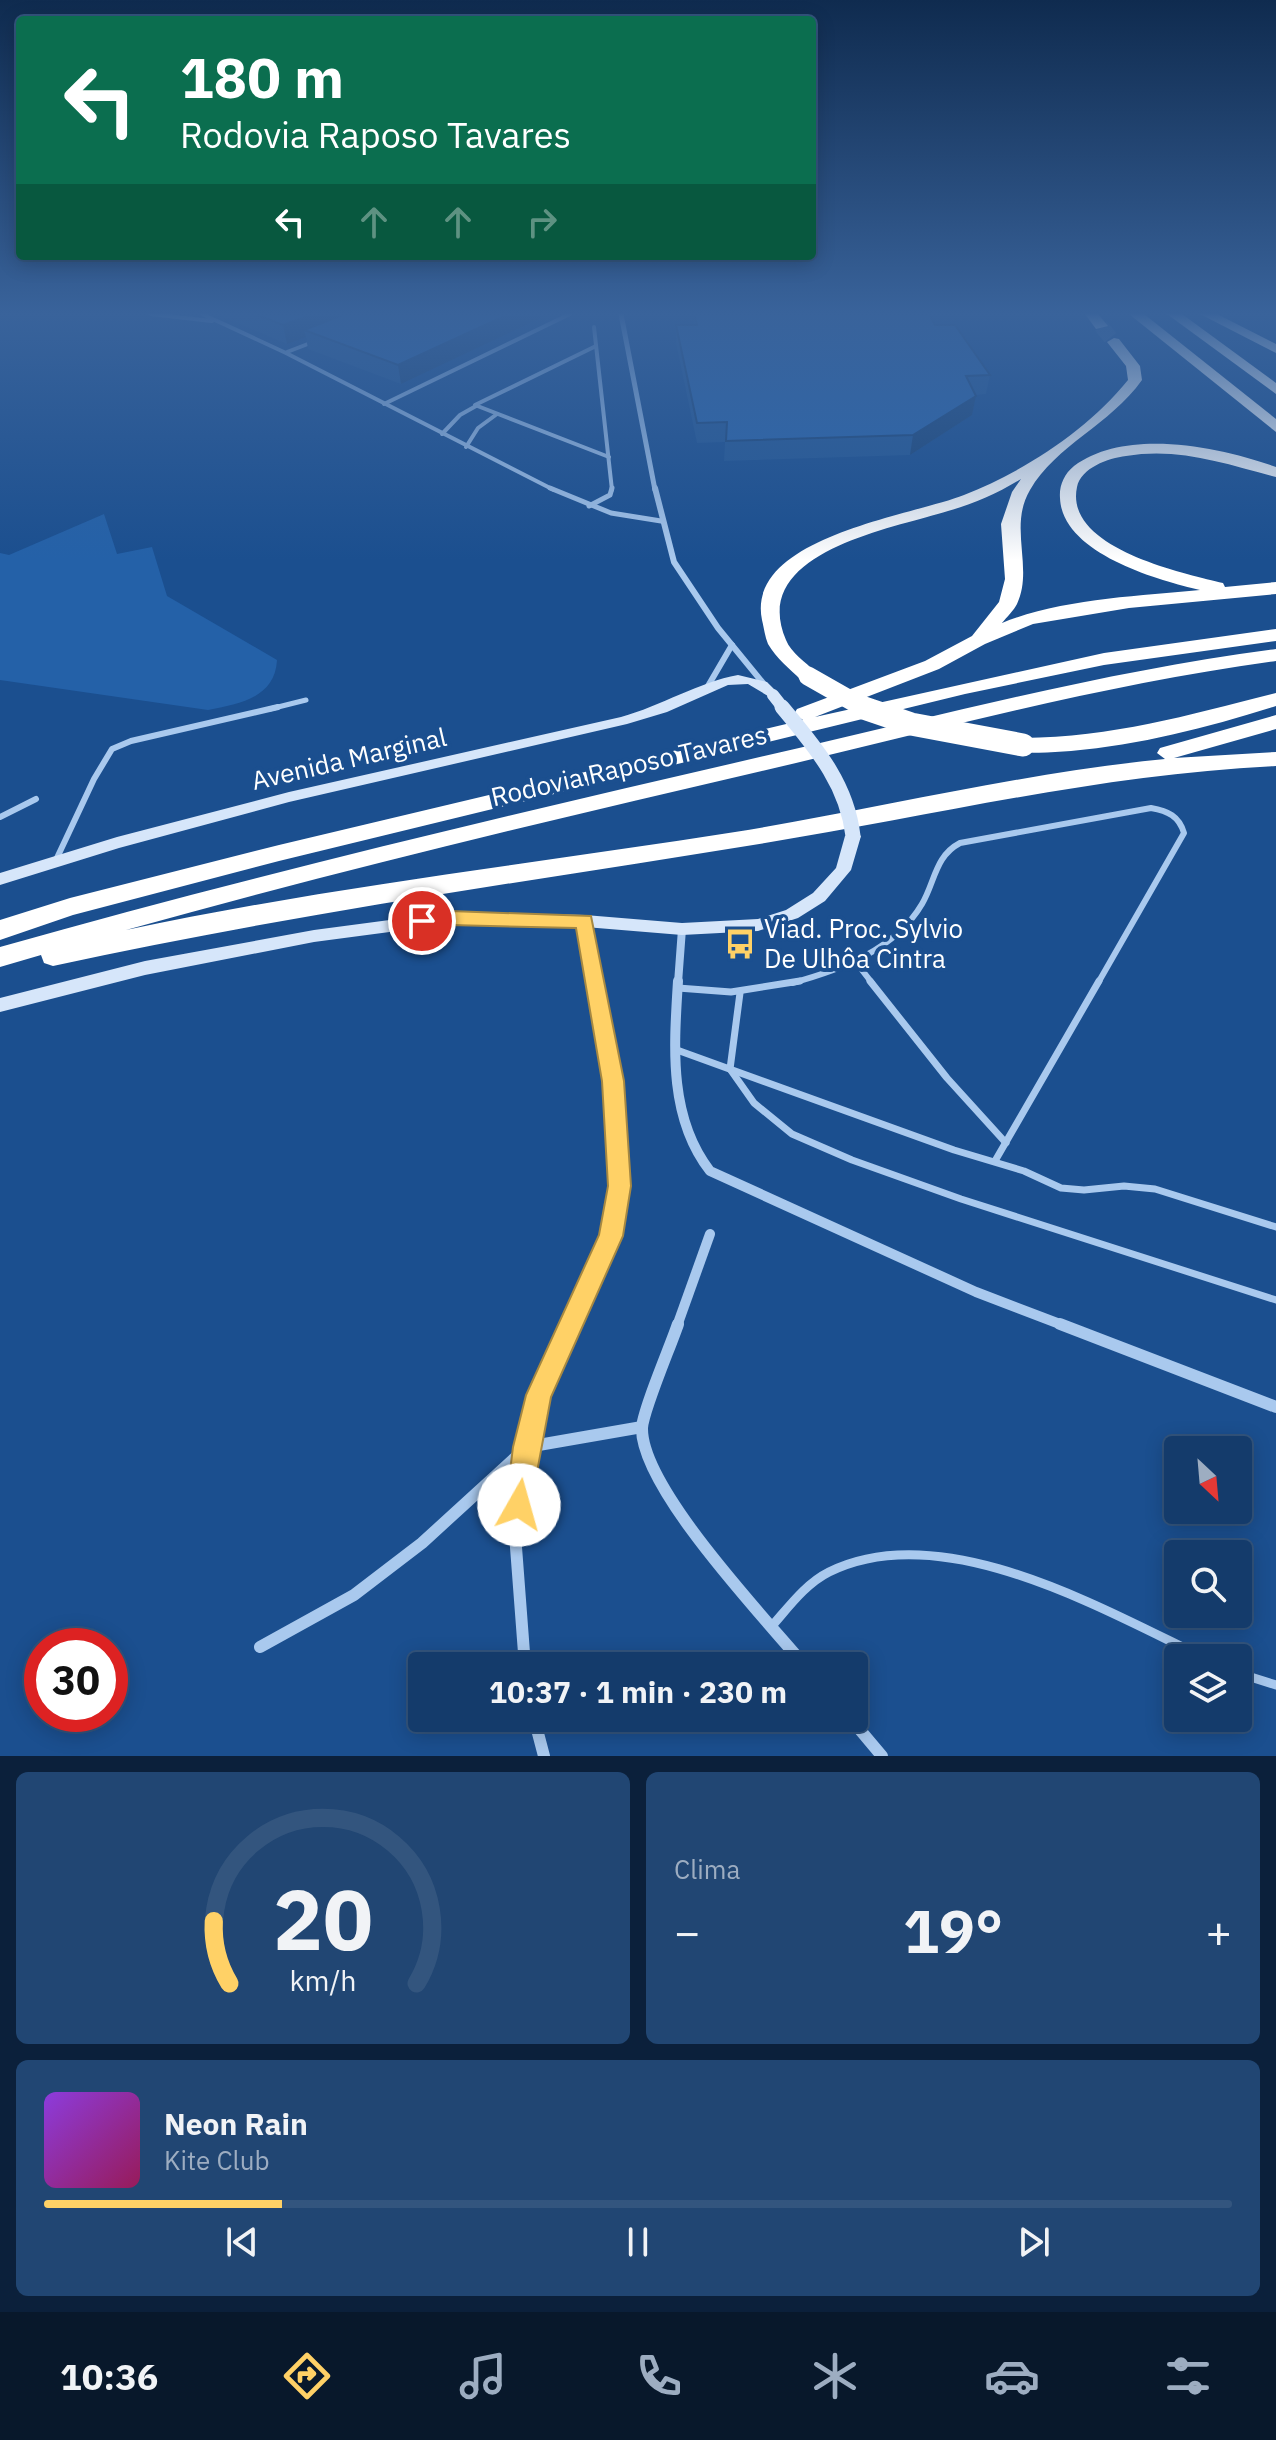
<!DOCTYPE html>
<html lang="pt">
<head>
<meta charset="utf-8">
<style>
	:root { --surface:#143b6b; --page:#214673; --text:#f1f3f6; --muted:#9dadc1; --line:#33557e; --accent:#ffd166 }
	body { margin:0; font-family:"IBM Plex Sans",sans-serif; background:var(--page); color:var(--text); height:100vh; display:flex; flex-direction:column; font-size:30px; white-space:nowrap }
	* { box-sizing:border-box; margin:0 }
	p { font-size:26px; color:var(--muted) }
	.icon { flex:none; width:44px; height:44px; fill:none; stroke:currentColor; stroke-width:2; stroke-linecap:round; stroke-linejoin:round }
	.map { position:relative; height:1756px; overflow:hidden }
	.details { display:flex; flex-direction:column; gap:16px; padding:16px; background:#0b203b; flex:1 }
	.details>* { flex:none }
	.banner { position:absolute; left:16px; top:16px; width:800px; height:244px; border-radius:8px; box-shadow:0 4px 20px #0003,0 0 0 2px var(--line); background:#0b6e4f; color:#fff; overflow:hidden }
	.needle { width:52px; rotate:154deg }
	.fabs { position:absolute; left:1164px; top:1436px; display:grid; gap:16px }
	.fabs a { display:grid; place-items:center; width:88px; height:88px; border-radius:8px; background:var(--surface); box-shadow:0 4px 20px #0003,0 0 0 2px var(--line); font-size:40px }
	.speed { position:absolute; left:24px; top:1628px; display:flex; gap:16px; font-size:40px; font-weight:700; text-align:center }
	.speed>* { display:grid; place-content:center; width:104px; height:104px; border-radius:50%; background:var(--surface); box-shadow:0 4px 20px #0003,0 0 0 2px var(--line); line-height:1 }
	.speed .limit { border:12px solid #d22; background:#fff; color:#111 }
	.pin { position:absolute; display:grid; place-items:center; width:68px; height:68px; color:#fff; margin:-34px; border:4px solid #fff; border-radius:50%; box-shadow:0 2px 8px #0007 }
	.me { position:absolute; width:88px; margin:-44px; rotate:7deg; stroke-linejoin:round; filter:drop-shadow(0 0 6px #0008) }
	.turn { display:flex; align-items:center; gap:28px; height:168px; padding:0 32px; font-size:36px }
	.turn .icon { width:104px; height:104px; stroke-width:2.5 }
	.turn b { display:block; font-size:56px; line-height:68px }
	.lanes { display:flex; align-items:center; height:76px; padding:0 32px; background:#0003; justify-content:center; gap:40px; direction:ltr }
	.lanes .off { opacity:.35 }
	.big { font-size:60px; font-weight:700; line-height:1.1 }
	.details .card { flex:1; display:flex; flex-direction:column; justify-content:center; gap:12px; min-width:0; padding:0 28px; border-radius:12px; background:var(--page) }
	.details .dial { align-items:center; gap:0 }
	.dial svg { height:208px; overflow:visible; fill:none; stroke:var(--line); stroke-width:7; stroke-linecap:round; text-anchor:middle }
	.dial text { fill:var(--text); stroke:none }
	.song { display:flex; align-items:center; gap:24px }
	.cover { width:96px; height:96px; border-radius:12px; background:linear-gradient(135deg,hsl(270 70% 55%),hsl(330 70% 35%)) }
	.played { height:8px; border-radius:4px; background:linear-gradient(90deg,var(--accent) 20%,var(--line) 20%) }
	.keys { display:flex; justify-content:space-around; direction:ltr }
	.heat { display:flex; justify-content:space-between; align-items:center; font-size:44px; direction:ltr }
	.details .tiles { flex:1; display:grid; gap:16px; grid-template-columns:1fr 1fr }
	.card:last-child { grid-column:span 2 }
	.trip { position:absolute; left:408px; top:1652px; width:460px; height:80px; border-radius:8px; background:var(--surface); box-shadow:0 4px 20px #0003,0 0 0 2px var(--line); font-weight:700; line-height:80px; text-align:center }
	.tabs { display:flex; height:128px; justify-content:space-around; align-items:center; background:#08182b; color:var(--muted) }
	.tabs .icon { width:56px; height:56px }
	.tabs .active { color:var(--accent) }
	.tabs b { font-size:36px; color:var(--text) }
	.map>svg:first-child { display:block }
	.green { fill:#2461a8 }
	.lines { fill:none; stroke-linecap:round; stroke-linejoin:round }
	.motorway-tunnel { stroke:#3d69a0; stroke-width:15; stroke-dasharray:15 7; stroke-linecap:butt }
	.service-far4 { stroke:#a9c9ee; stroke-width:4 }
	.service-far3 { stroke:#a9c9ee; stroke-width:5 }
	.service-far2 { stroke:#a9c9ee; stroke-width:6 }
	.service-far1 { stroke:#a9c9ee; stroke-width:7 }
	.service { stroke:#a9c9ee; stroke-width:9 }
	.minor-far4 { stroke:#a9c9ee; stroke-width:5 }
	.minor-far3 { stroke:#a9c9ee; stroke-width:6 }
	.minor-far2 { stroke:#a9c9ee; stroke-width:8 }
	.minor-far1 { stroke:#a9c9ee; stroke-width:10 }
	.minor { stroke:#a9c9ee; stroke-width:12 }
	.secondary { fill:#d6e6fa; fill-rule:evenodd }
	.motorway { fill:#fff; fill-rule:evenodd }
	.secondary-bridge-far1 { stroke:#d6e6fa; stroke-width:12 }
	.secondary-bridge { stroke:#d6e6fa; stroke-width:15 }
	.motorway-bridge-far1 { stroke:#fff; stroke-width:19 }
	.motorway-bridge { stroke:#fff; stroke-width:23 }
	.wall { fill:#245895 }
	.shaded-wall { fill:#1d4779 }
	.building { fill:#2a66ad; stroke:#1d4779; stroke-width:2 }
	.route { fill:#ffd166; stroke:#a68842; stroke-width:2 }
	.labels { text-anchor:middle; stroke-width:8; stroke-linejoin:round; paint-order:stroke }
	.street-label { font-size:26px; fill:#fff; stroke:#1b4f8f }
	.poi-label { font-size:26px; fill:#fff; stroke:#1b4f8f; text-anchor:start }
</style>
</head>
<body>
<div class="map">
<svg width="1276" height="1756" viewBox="0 0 1276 1756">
	<rect width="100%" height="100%" fill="#1b4f8f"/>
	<path class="green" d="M 104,514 L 117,554 L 152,547 L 167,596 L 277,660 C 275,698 239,704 208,710 L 0,680 L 0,553 L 9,555 Z"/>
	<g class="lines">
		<path class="motorway-tunnel" d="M 1101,326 L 1114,342"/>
		<g class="service-far4">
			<path d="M 150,314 L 212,321"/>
			<path d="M 202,314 L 286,353 L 554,490"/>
			<path d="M 594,327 L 612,490"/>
			<path d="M 596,346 L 475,405 L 609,457"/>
			<path d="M 287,352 L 313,342"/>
			<path d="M 384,404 L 570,314"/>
			<path d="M 442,434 L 460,415 L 476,406"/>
			<path d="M 466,447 L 478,428 L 497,414"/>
		</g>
		<g class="service-far3">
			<path d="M 550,488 L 611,513 L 661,521"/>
			<path d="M 589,506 L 610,495 L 612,488"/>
			<path d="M 270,709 L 306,700"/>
		</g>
		<g class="service-far2">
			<path d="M 0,817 L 36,799"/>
			<path d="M 56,860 L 94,779 L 112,749 L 131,741 L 278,707"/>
			<path d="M 855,961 L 872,983"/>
			<path d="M 792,983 C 840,970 895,950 922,904 C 935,882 935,856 960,843 L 1151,808 C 1168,811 1179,816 1184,833 L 1098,983"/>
		</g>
		<g class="service-far1">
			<path d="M 870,981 L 947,1078 L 1006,1143"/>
			<path d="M 678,988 L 731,992 L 800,981"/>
			<path d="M 740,993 L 730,1069 L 754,1103 L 792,1134 L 852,1160 L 961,1199 L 1276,1300"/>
			<path d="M 677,1050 L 954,1150 L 1024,1171 L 1061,1188 L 1084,1190 L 1124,1186 L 1155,1189 L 1276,1227"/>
			<path d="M 995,1161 L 1099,981"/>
		</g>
		<g class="service">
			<path d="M 771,1627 C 788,1608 805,1584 829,1572 C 942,1516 1102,1609 1205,1658"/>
			<path d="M 1238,1673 L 1276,1685"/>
		</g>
		<path class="minor-far4" d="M 621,314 L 655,490"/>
		<g class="minor-far3">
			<path d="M 655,488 L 674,562 L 718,628 L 763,683"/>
			<path d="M 708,686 L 732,645"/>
		</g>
		<g class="minor-far2">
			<path d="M 585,921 L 596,983"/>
			<path d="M 678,983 L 682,929"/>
		</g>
		<g class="minor-far1">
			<path d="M 678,981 C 674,1046 668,1117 710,1171 L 976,1292 L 1065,1326"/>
			<path d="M 570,1326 C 583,1297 601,1267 611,1237 C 633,1169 608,1051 595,981"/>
			<path d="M 677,1326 L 710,1234"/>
		</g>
		<g class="minor">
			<path d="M 678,1324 C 671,1345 643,1410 642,1428 C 641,1488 764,1617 805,1666"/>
			<path d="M 1060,1324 L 1276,1407"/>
			<path d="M 260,1647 L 354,1595 L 422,1543 L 527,1447 L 538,1395 L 570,1324"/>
			<path d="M 525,1666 L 515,1534 L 527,1447 L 642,1427"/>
			<path d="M 534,1718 L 544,1756"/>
			<path d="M 850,1718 L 882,1756"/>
		</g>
		<g class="secondary">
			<path d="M 738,675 L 767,682 L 780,695 L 773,699 L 748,684 L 728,685 L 667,712 L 627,724 L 289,802 L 119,848 L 0,885 L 0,873 L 117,837 L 289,792 L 621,717 C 661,706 699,682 738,675 Z"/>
			<path d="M 853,831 L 861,836 L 851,870 L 825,901 L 798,918 L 758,931 L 682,935 L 585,927 L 450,924 L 314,942 L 145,975 L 0,1012 L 0,998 L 145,961 L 314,930 L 450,912 L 585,915 L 682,923 L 758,919 L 786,910 L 813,893 L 836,868 L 845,836 Z"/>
		</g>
		<g class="motorway">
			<path d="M 1085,314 L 1098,314 L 1108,326 L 1096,329 Z"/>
			<path d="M 1129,314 L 1144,314 L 1276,419 L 1276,432 Z"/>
			<path d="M 1167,314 L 1182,314 L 1276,383 L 1276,394 Z"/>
			<path d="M 1200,314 L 1217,314 L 1276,344 L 1276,353 Z"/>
			<path d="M 1114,338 L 1119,339 L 1140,366 L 1142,380 C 1110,425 1056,445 1030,490 C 1008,527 1034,568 1017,604 C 1014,610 1007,617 1002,623 C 1060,599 1138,596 1200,590 C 1157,580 1062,553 1060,498 C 1059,486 1064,474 1074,466 C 1126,427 1220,447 1276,467 L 1276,477 C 1226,464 1179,447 1126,456 C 1108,458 1081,468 1077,487 C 1064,548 1182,573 1223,583 L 1225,587 L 1276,582 L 1276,594 L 1129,608 L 1033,624 L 985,644 L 939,669 L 815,717 L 1104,653 L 1276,629 L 1276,641 L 1104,665 L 965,694 L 279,861 L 73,915 L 0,940 L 0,920 L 70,898 L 279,845 L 803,720 L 794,714 L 797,709 L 925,661 L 972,636 L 999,602 L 1005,579 L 1001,524 L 1012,492 L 1021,479 C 998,493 974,504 948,511 C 891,529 748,552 786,640 C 791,653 806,662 815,672 L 818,676 L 815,680 L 801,680 C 790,669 776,658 768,644 C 765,637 764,628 762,620 C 745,537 911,516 964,495 C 1023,472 1088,430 1128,380 L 1126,366 L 1107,342 Z"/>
			<path d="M 1276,649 L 1276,661 C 1113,683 956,725 796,763 C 572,815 348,868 126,930 C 327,887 532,864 735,832 C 878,809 1021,773 1165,759 L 1157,753 L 1160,748 L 1276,715 L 1276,729 L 1174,758 L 1276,752 L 1276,766 C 1103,774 936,815 765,843 C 527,882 289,914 53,966 L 44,963 L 41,955 L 0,967 L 0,947 C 264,872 531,810 799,748 C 958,711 1114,670 1276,649 Z"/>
			<path d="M 1276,693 L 1276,706 C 1209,727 1141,745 1071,751 C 1053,752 1033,755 1015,750 L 1012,745 L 1015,740 L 1023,738 C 1114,737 1189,715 1276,693 Z"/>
		</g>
		<path class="secondary-bridge-far1" d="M 773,695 L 784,709"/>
		<path class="secondary-bridge" d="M 782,707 C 815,747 847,783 853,836"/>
		<path class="motorway-bridge-far1" d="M 808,676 L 866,709"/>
		<path class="motorway-bridge" d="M 861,707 L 911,724 L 1023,745"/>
	</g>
	<g class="wall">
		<path d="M 216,314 L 549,314 L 401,384 L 308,349 L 306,337 L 287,344 Z"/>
		<path d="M 694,314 L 935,325 L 990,375 L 986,394 L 976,395 L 972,415 L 910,455 L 724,461 L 725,442 L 697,443 L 676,343 L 676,325 L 694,325 Z"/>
	</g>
	<g class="shaded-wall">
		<path d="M 314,314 L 368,314 L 304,330 L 306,337 L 287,344 L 283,325 Z"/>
		<path d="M 509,314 L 549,314 L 401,384 L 398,365 Z"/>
		<path d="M 976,396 L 972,415 L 910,455 L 913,435 Z"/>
	</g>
	<g class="building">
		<path d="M 255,314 L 314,314 L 283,325 Z"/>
		<path d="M 345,314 L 509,314 L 398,365 L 304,330 Z"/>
		<path d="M 694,314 L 929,314 L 935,325 L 955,325 L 990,375 L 966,376 L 976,396 L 913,435 L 726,441 L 727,422 L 697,423 L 676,325 L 697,325 Z"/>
	</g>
	<linearGradient id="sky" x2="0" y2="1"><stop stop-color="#0f2b4f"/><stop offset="0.56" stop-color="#39639b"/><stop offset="1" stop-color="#39639b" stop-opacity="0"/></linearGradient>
	<rect width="1276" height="560" fill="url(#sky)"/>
	<path class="route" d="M 450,911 L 591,916 L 624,1081 L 631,1186 L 623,1236 L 551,1397 L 529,1515 L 519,1519 L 510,1515 L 506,1505 L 513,1447 L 526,1395 L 599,1235 L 608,1186 L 602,1081 L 576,928 L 450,925 L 422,929 L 413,921 L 422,914 Z"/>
	<defs>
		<g id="bus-bare" transform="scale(2.4)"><path d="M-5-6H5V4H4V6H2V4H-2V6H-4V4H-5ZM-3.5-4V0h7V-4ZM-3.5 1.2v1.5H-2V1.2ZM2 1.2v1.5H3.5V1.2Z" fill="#ffd166" stroke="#1b4f8f" stroke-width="2.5" paint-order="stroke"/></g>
	</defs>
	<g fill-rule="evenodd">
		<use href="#bus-bare" x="740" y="944"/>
	</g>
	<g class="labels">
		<g class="street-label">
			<text transform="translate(349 759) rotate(-13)" y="9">Avenida Marginal</text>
			<text transform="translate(629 766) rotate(-13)" y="9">Rodovia Raposo Tavares</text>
		</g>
		<g class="poi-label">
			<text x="764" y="938">Viad. Proc. Sylvio<tspan x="764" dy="30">De Ulhôa Cintra</tspan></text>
		</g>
	</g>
</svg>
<div class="fabs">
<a><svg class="needle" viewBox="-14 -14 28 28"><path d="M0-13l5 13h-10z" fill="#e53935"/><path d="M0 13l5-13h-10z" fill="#9dadc1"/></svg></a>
<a><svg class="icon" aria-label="search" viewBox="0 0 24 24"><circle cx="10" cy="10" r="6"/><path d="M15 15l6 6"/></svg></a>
<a><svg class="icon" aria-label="layers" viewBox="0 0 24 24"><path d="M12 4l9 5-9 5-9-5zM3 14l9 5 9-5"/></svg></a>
</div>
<div class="speed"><div class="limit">30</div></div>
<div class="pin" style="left:422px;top:921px;background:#d93025"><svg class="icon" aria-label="arrive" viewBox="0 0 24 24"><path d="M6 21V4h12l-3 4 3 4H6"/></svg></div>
<svg class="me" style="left:519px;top:1505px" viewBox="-20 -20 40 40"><circle r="19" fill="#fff"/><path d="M0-13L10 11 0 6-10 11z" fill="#ffd166"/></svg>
<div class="trip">10:37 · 1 min · 230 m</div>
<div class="banner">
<div class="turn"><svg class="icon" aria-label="left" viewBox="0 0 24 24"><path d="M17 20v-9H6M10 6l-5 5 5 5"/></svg><div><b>180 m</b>Rodovia Raposo Tavares</div></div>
<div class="lanes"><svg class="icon" aria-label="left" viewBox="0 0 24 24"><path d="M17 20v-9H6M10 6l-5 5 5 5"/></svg><svg class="icon off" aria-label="ahead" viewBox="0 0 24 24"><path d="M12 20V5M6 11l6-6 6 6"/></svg><svg class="icon off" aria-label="ahead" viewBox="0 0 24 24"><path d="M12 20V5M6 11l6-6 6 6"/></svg><svg class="icon off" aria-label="right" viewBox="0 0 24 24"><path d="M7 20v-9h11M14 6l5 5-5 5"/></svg></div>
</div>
</div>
<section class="details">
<div class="tiles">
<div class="card dial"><svg viewBox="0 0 100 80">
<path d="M14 69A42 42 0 1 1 86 69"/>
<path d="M14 69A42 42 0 0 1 8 45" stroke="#ffd166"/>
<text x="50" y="56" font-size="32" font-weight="700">20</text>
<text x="50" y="72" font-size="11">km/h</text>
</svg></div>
<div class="card"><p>Clima</p>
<div class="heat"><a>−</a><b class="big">19°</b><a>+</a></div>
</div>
<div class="card">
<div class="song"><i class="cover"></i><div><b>Neon Rain</b><p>Kite Club</p></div></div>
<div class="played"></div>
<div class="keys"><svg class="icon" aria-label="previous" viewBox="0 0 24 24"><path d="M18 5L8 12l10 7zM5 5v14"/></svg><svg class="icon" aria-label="pause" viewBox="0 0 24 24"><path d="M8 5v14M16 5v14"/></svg><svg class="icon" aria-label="next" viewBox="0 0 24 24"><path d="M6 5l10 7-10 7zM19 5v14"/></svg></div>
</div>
</div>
</section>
<nav class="tabs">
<b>10:36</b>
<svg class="icon active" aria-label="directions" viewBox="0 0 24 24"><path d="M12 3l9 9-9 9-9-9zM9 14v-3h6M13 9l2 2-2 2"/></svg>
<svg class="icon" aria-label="music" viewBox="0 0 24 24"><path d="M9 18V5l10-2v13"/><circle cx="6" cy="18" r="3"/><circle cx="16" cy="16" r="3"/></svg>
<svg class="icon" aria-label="phone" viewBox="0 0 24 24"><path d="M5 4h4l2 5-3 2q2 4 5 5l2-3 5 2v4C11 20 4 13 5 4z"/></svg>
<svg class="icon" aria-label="climate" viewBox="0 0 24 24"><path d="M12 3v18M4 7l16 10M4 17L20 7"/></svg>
<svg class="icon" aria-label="car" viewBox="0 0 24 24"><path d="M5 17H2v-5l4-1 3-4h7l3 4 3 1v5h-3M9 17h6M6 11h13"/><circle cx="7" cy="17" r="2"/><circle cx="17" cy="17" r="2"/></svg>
<svg class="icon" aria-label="filters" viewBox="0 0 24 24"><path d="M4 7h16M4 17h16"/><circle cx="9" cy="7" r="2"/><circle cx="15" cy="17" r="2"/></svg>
</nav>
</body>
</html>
